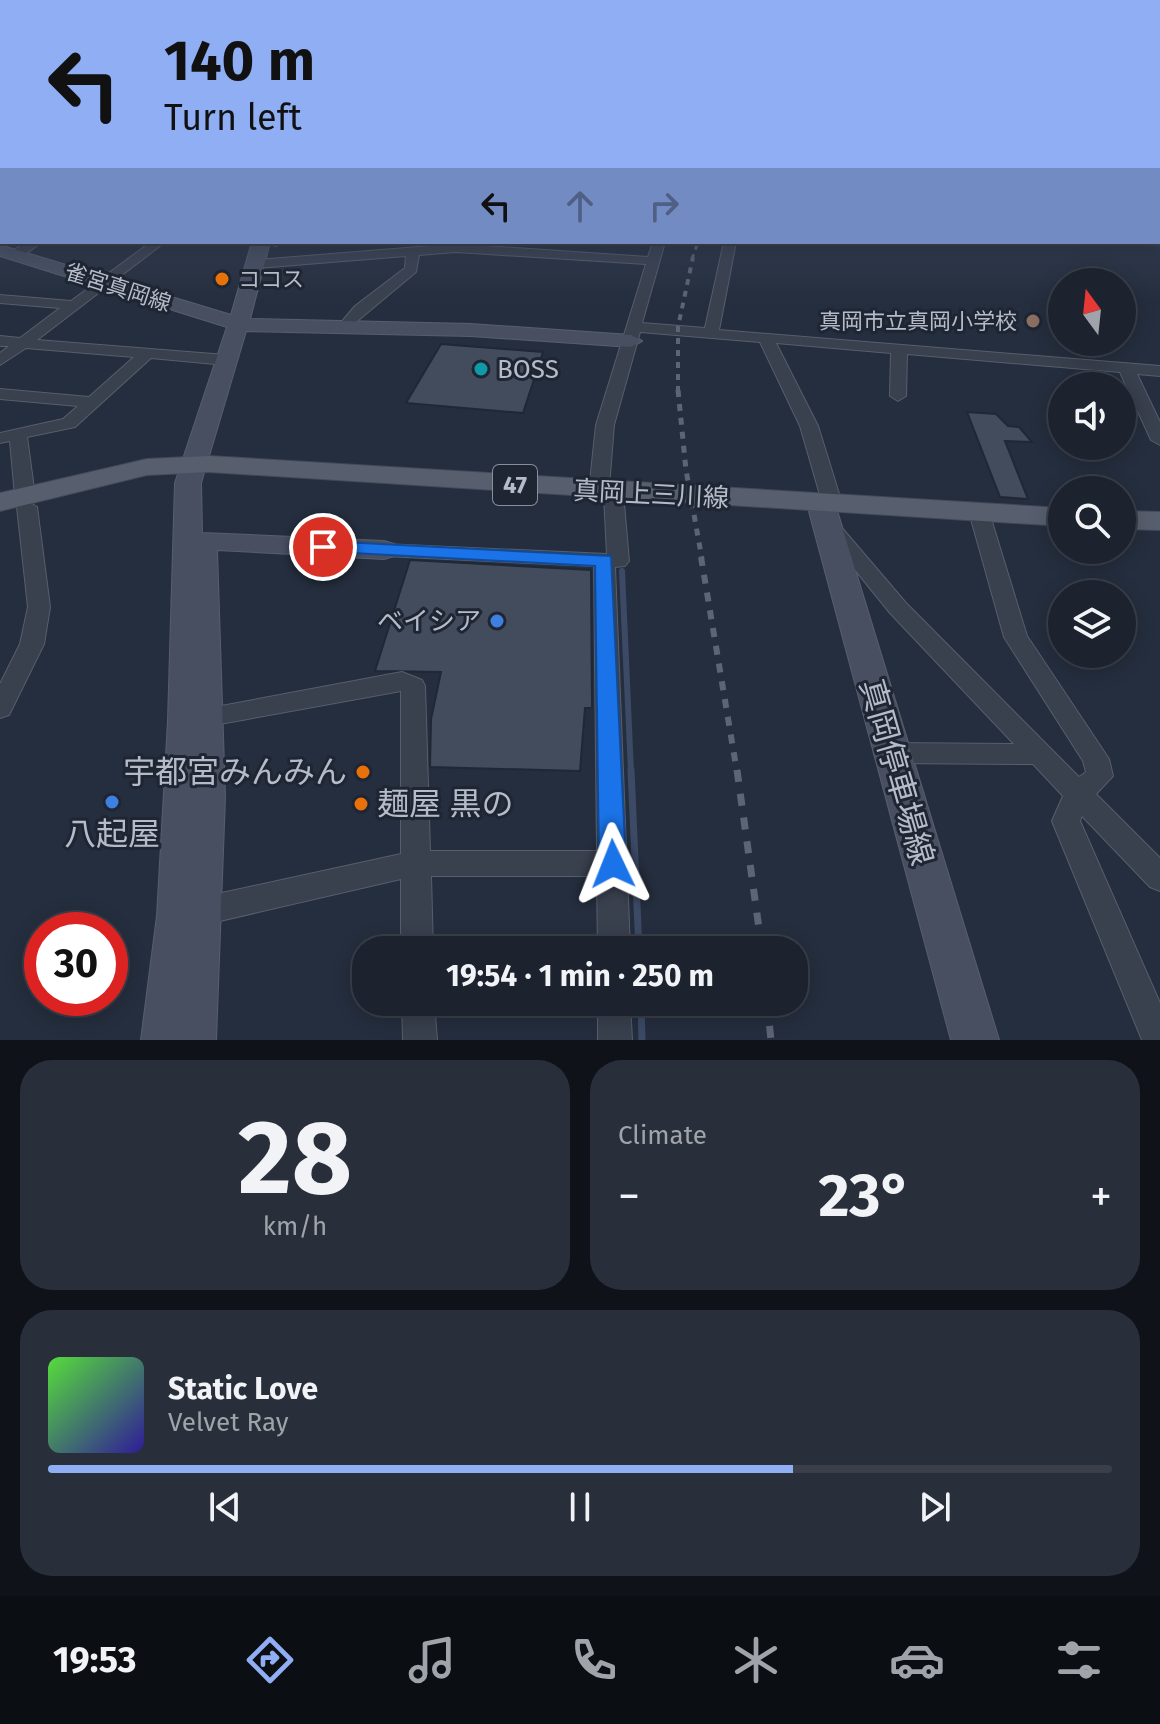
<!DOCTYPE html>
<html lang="en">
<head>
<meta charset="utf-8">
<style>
	:root { --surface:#1c222e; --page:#292f3a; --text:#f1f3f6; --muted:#a0a4aa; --line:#3a3f4a; --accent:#8faef4 }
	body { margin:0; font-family:"Fira Sans","Noto Sans JP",sans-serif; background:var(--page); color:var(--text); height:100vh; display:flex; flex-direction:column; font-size:30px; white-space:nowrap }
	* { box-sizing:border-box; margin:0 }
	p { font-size:26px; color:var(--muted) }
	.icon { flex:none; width:44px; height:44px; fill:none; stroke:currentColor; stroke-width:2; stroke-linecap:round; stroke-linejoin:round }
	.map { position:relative; height:1040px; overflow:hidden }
	.details { display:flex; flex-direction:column; gap:20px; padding:20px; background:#0f1319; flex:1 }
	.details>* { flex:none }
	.top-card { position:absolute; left:0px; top:0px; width:1160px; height:244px; box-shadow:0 4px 20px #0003,0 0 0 2px var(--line); background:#8faef4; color:#111; overflow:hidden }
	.needle { width:52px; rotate:345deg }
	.tools { position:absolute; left:1048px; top:268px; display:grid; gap:16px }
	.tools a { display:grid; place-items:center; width:88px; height:88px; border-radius:50%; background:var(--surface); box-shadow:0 4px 20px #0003,0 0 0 2px var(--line); font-size:40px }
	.speed { position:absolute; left:24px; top:912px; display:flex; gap:16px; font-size:40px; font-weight:700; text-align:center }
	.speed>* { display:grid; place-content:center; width:104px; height:104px; border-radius:50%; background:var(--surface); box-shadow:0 4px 20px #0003,0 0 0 2px var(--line); line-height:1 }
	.speed .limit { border:12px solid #d22; background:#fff; color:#111 }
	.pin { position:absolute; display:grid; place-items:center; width:68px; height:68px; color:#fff; margin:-34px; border:4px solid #fff; border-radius:50%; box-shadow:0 2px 8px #0007 }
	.me { position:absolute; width:88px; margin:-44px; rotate:358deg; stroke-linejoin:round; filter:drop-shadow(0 0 6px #0008) }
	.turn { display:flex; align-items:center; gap:28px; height:168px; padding:0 32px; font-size:36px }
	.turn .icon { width:104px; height:104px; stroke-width:2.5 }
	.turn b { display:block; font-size:56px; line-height:68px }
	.lanes { display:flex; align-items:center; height:76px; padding:0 32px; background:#0003; justify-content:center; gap:40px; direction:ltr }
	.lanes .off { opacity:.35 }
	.big { font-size:60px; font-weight:700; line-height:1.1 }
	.details .card { flex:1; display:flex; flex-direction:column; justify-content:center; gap:12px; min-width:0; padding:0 28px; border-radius:32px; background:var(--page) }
	.details .dial { align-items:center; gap:0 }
	.dial b { font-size:104px; line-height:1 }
	.song { display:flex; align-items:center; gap:24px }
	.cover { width:96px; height:96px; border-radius:12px; background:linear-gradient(135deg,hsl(110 70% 55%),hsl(250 70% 35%)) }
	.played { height:8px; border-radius:4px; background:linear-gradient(90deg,var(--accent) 70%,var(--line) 70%) }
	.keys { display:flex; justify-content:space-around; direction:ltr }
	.heat { display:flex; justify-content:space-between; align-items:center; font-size:44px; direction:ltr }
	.details .tiles { flex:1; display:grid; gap:20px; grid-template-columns:1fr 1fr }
	.card:last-child { grid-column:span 2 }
	.trip { position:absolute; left:352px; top:936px; width:456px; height:80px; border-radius:32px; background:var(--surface); box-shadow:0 4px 20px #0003,0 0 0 2px var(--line); font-weight:700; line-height:80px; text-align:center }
	.tab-bar { display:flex; height:128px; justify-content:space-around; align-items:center; background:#0b0e12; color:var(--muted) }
	.tab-bar .icon { width:56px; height:56px }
	.tab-bar .current { color:var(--accent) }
	.tab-bar b { font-size:36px; color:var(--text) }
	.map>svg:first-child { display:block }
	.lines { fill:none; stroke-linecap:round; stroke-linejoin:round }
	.stream-far1 { stroke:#3c4a66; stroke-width:6 }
	.stream { stroke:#3c4a66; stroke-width:7 }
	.building { fill:#424c5d; stroke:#202735; stroke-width:2 }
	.street-casing { stroke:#575e6c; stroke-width:2 }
	.secondary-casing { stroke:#575e6c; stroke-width:2 }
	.primary-casing { stroke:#434957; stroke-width:2 }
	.street { fill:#39404e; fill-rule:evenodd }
	.secondary { fill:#484f61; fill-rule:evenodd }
	.primary { fill:#575f6e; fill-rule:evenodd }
	.rail-far4 { stroke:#5c6475; stroke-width:3; stroke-dasharray:5 5; stroke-linecap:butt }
	.rail-far3 { stroke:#5c6475; stroke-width:4; stroke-dasharray:6 6; stroke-linecap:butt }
	.rail-far2 { stroke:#5c6475; stroke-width:5; stroke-dasharray:7 7; stroke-linecap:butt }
	.rail-far1 { stroke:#5c6475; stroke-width:6; stroke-dasharray:9 9; stroke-linecap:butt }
	.rail { stroke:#5c6475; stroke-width:7; stroke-dasharray:12 12; stroke-linecap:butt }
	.route { fill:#1a73e8; stroke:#114b97; stroke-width:2 }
	.food-dot { fill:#e8710a; stroke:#1e2533; stroke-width:3 }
	.education-dot { fill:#8d6e63; stroke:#1e2533; stroke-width:3 }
	.culture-dot { fill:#0f9aa8; stroke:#1e2533; stroke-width:3 }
	.shop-dot { fill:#3f7fe0; stroke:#1e2533; stroke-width:3 }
	.labels { text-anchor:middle; stroke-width:6; stroke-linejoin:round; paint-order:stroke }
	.far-poi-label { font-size:22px; fill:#b6bbc9; stroke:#1e2533; text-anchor:start }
	.far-street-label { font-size:22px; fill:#b6bbc9; stroke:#1e2533 }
	.shield { fill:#1e2533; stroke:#888e9c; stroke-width:2 }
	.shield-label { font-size:24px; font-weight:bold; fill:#b6bbc9 }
	.poi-label { font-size:26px; fill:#b6bbc9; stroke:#1e2533; text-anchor:start }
	.street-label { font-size:26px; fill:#b6bbc9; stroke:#1e2533 }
	.near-poi-label { font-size:32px; fill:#b6bbc9; stroke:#1e2533; text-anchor:end }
	.near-street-label { font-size:32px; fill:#b6bbc9; stroke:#1e2533 }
</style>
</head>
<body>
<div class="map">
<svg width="1160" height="1040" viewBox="0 0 1160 1040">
	<rect width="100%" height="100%" fill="#252e3e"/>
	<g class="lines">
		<path class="stream-far1" d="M 622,571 L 631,772"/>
		<g class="stream">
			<path d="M 631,770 L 639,950"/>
			<path d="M 641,1002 L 642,1040"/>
		</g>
	</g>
	<g class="building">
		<path d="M 441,344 L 543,352 L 523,413 L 406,403 Z"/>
		<path d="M 967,412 L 996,414 L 1008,426 L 1019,427 L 1032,442 L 1005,441 L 1028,499 L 1000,497 Z"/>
		<path d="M 410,560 L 591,570 L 592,708 L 585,708 L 580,771 L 430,767 L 431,719 L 441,672 L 375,671 Z"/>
	</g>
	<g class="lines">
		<g class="street-casing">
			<g id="street">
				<rect x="1158" y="173" width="2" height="7"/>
				<path d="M 27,242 L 42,242 L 20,258 L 10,258 L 10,252 Z"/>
				<path d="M 151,242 L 165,242 L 37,340 L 226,355 L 234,360 L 226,365 L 151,358 L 75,427 L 27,437 L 35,496 L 27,501 L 37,507 L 50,607 L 44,644 L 9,715 L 0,718 L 0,684 L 20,644 L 28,607 L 17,507 L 25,502 L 15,496 L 10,441 L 0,443 L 0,433 L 63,419 L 78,406 L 0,399 L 0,389 L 89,397 L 134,357 L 26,348 L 0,365 L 0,353 L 9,346 L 0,346 L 0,336 L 20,338 L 60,308 L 0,303 L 0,295 L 71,301 Z"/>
				<path d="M 265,242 L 282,242 L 276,246 Z"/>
				<path d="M 653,242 L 665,242 L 642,323 L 705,328 L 724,242 L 736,242 L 719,330 L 1160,366 L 1160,376 L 1137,374 L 1160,422 L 1160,445 L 1151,440 L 1120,372 L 907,354 L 906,396 L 898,401 L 890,396 L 891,353 L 776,343 L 818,426 L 840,497 L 828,508 L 821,510 L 811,504 L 820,495 L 800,426 L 760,342 L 640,332 L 614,425 L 609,487 L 620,488 L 623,492 L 629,561 L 625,566 L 615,567 L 630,950 L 598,950 L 597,876 L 431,876 L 433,950 L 401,950 L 401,879 L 194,927 L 183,923 L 179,913 L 183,903 L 194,899 L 401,854 L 401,691 L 198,728 L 189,726 L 185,719 L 189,712 L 402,672 L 422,680 L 425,686 L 430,851 L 597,851 L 594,566 L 384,556 L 374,550 L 384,544 L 607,554 L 604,496 L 592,495 L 589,491 L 596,425 L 646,264 L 456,252 L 419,255 L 416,272 L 344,332 L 339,331 L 339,325 L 355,306 L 405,268 L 406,256 L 257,268 L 250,264 L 257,260 L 456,244 L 648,257 Z"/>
				<path d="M 979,506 L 989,512 L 1027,636 L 1109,759 L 1113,776 L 1096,794 L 1160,858 L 1160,891 L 1150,887 L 1082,816 L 1080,821 L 1160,1003 L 1160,1040 L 1142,1040 L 1052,821 L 1063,796 L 1033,764 L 890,763 L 881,760 L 877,753 L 881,746 L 890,743 L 1014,744 L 890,613 L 819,525 L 829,519 L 836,521 L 906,603 L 1079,777 L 1086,772 L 1083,761 L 1004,637 L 969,512 Z"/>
				<path d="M 402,1002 L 434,1002 L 437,1040 L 403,1040 Z"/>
				<path d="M 598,1002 L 630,1002 L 632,1040 L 598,1040 Z"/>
			</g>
		</g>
		<g class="secondary-casing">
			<g id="secondary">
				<path d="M 0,215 L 2,215 L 0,226 Z"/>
				<path d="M 252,242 L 270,242 L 250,319 L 471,324 L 631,335 L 642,341 L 631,347 L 471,336 L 246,331 L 201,483 L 202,533 L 384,541 L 394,544 L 399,550 L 394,556 L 384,559 L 217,550 L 225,797 L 216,1040 L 141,1040 L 157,916 L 168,721 L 175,483 L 227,327 L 0,256 L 0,245 L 231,315 Z"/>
				<path d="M 821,496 L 831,498 L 835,504 L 999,1040 L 951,1040 L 807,504 L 811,498 Z"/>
			</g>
		</g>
		<g class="primary-casing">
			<g id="primary">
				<path d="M 209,456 L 1062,508 L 1062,526 L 209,472 L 147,475 L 0,511 L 0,493 L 147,459 Z"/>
				<path d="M 1122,511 L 1160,512 L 1160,530 L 1122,529 Z"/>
			</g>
		</g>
		<use href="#street" class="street"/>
		<use href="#secondary" class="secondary"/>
		<use href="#primary" class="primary"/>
		<path class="rail-far4" d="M 692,259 L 698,242"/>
		<path class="rail-far3" d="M 678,392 L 678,327 L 693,257"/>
		<path class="rail-far2" d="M 678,390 L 686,470 L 702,559"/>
		<path class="rail-far1" d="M 701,557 L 737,772"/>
		<g class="rail">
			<path d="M 737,770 L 762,950"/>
			<path d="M 767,1002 L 771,1040"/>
		</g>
	</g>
	<linearGradient id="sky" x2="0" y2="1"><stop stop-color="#141922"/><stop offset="0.51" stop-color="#404c63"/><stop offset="1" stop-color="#404c63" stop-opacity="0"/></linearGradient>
	<rect width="1160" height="300" fill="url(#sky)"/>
	<path class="route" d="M 323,541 L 611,556 L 626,864 L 622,872 L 613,875 L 603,872 L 599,864 L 595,566 L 316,551 L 313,547 Z"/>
	<g class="food-dot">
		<circle cx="222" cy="279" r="8"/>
		<circle cx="363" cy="772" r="8"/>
		<circle cx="361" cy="804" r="8"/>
	</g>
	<circle class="education-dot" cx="1033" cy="321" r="8"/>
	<circle class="culture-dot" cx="481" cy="369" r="8"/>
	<g class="shop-dot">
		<circle cx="497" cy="621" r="8"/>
		<circle cx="112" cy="802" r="8"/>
	</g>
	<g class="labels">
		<g class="far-poi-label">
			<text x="238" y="287">ココス</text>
			<text x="1017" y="329" text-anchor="end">真岡市立真岡小学校</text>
		</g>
		<g class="far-street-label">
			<text transform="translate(118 287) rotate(18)" y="8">雀宮真岡線</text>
		</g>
		<rect class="shield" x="493" y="465" width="44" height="40" rx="6"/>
		<g class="shield-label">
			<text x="515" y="493">47</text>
		</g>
		<g class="poi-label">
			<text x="497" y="378">BOSS</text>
			<text x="481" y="630" text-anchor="end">ベイシア</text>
		</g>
		<g class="street-label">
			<text transform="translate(651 494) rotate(3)" y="9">真岡上三川線</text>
		</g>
		<g class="near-poi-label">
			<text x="347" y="783">宇都宮みんみん</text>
			<text x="377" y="815" text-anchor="start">麺屋 黒の</text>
			<text x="112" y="845" text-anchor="middle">八起屋</text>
		</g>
		<g class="near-street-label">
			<text transform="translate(897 772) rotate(74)" y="11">真岡停車場線</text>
		</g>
	</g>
</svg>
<div class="tools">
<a><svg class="needle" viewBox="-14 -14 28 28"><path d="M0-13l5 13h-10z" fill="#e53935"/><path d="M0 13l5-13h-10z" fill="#a0a4aa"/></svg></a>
<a><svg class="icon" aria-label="sound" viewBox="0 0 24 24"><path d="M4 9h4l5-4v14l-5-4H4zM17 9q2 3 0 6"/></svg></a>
<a><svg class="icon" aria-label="search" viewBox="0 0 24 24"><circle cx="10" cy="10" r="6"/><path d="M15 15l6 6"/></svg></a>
<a><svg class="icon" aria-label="layers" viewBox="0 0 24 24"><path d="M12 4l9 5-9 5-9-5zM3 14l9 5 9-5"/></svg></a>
</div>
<div class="speed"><div class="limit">30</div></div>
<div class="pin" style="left:323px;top:547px;background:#d93025"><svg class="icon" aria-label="arrive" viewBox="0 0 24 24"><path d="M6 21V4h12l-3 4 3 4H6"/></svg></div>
<svg class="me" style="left:613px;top:864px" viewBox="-20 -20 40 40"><path d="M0-17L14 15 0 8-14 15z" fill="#1a73e8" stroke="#fff" stroke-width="4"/></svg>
<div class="trip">19:54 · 1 min · 250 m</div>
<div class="top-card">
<div class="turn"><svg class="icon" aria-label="left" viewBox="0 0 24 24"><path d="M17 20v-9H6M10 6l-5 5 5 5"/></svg><div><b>140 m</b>Turn left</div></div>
<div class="lanes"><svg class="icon" aria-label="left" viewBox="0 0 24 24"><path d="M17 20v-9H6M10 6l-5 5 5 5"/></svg><svg class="icon off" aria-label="ahead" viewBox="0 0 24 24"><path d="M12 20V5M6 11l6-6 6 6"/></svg><svg class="icon off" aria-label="right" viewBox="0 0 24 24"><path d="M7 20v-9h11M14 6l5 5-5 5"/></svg></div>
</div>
</div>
<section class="details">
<div class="tiles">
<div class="card dial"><b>28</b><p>km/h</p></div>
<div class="card"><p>Climate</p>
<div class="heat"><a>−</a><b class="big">23°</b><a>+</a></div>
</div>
<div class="card">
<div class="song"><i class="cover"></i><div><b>Static Love</b><p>Velvet Ray</p></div></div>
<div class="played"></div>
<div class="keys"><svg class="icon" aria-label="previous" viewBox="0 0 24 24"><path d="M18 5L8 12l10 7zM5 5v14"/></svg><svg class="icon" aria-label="pause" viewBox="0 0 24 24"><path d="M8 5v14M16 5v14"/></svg><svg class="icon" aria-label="next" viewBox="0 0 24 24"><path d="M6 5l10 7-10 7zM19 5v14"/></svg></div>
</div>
</div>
</section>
<nav class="tab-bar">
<b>19:53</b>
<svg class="icon current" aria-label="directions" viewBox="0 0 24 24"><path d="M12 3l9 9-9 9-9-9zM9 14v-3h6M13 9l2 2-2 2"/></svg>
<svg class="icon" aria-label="music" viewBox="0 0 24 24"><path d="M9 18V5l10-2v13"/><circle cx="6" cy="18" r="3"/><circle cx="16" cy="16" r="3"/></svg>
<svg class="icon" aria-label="phone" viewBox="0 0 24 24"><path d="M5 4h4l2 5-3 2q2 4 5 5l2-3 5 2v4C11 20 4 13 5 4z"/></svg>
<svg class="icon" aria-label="climate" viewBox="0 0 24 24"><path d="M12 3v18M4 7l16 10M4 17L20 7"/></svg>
<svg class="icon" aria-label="car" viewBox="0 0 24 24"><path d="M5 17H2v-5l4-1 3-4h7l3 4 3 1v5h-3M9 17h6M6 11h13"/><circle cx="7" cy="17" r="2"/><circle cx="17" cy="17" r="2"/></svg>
<svg class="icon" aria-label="filters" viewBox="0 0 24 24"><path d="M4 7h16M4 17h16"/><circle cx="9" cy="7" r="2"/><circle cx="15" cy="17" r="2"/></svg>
</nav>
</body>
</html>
